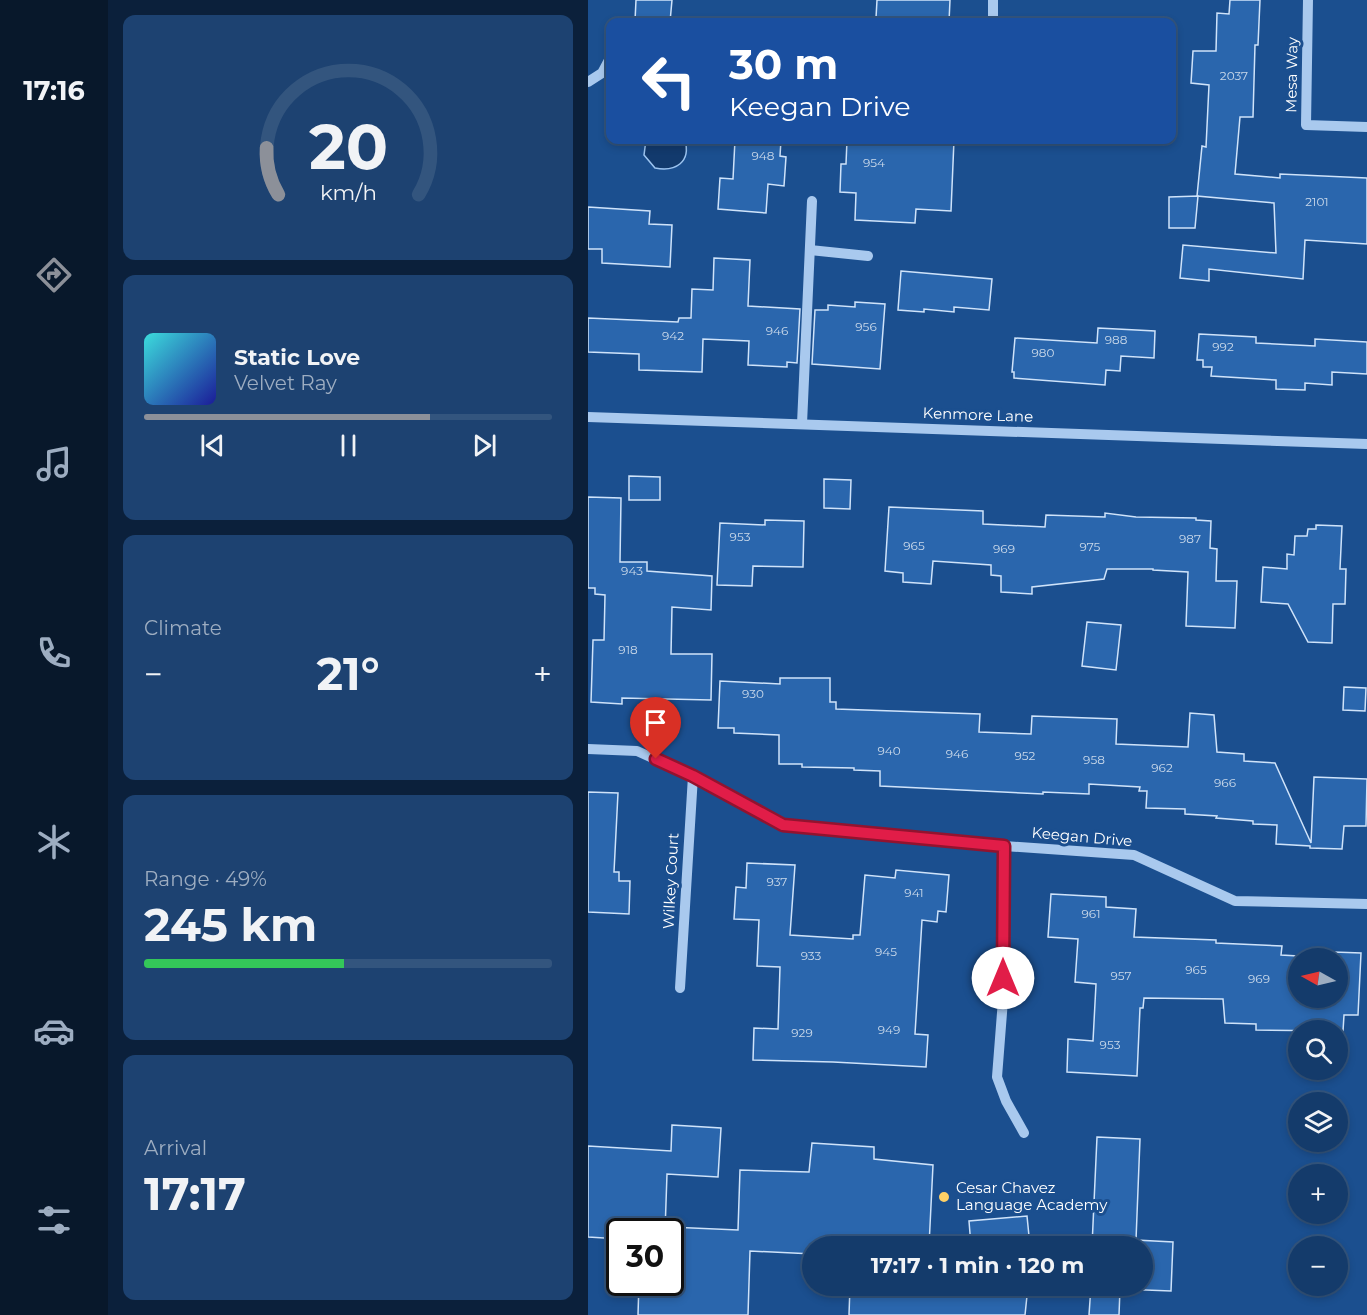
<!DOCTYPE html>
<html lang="en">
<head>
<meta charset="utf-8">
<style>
	:root { --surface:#143b6b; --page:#1d4271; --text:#f1f3f6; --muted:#9dadc1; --line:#33557e; --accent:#8c9099 }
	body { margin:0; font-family:Montserrat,sans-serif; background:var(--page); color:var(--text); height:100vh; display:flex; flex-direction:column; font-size:22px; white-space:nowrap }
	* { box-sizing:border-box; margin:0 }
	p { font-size:20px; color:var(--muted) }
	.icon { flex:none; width:33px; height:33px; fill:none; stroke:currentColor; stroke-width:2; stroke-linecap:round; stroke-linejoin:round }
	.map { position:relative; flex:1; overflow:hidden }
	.drawer { display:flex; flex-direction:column; gap:15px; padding:15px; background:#0b203b; width:480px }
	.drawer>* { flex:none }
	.guide { position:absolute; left:18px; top:18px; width:570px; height:126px; border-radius:12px; box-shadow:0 3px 9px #0003,0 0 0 2px var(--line); background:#1a4fa0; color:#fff; overflow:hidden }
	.needle { width:39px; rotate:278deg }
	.buttons { position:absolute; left:700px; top:948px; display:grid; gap:12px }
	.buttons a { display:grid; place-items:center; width:60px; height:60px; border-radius:50%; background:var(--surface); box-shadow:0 3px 9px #0003,0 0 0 2px var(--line); font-size:30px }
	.speed { position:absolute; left:18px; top:1218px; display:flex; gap:12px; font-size:30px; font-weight:700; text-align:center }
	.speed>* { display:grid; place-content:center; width:78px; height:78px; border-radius:50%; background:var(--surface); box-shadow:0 3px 9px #0003,0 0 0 2px var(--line); line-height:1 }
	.speed .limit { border:3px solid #111; border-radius:9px; background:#fff; color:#111 }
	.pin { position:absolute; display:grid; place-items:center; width:51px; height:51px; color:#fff; margin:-62px -26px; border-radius:50% 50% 50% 0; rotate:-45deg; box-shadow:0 0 6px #0007 }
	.pin .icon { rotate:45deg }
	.me { position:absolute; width:66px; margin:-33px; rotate:0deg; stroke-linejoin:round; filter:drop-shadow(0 0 4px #0008) }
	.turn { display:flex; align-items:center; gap:21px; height:126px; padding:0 24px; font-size:27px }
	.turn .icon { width:78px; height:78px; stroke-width:2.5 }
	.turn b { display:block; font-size:42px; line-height:51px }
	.big { font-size:45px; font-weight:700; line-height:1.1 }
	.drawer .widget { flex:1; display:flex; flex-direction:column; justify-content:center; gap:9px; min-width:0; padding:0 21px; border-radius:12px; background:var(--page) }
	.drawer .dial { align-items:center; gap:0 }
	.dial svg { height:156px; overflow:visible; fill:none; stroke:var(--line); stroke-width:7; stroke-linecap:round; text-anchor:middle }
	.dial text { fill:var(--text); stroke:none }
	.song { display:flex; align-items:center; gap:18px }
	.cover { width:72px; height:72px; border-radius:9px; background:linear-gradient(135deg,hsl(180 70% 55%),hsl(240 70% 35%)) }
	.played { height:6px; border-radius:3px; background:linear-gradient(90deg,var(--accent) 70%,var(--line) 70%) }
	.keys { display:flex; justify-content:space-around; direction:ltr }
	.heat { display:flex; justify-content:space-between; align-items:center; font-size:33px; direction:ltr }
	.charge { height:9px; border-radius:4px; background:linear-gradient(90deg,#34c759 49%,var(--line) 0) }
	.trip { position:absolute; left:214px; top:1236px; width:351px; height:60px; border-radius:30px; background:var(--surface); box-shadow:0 3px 9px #0003,0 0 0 2px var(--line); font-weight:700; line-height:60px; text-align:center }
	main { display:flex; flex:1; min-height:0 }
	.tabs { display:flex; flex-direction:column; width:108px; justify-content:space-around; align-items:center; background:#08182b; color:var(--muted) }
	.tabs .icon { width:42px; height:42px }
	.tabs .current { color:var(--accent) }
	.tabs b { font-size:27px; color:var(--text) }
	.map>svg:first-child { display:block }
	.water { fill:#123a6d; stroke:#9cc4f0; stroke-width:1.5 }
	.building { fill:#2a66ad; stroke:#cfe3fa; stroke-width:1.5; fill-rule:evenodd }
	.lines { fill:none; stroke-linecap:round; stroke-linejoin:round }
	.minor { stroke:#a9c9ee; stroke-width:10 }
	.route-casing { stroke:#92132f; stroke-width:15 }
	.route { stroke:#e11d48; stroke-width:10 }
	.poi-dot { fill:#ffd166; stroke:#1b4f8f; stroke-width:2 }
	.labels { text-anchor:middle; stroke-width:6; stroke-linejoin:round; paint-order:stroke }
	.number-label { font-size:12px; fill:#cad9ea }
	.street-label { font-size:15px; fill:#fff; stroke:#1b4f8f }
	.poi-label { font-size:15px; fill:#fff; stroke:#1b4f8f; text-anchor:start }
</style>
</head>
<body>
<main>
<nav class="tabs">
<b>17:16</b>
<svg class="icon current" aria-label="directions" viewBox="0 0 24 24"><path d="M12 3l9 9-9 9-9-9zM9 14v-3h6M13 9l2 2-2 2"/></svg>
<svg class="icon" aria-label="music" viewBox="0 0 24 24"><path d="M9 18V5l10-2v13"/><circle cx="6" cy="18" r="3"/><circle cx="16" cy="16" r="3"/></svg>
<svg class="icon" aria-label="phone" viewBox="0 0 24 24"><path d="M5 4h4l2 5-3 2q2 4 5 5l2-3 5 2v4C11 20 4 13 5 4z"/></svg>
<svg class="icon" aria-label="climate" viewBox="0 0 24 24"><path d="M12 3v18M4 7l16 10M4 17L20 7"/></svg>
<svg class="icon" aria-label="car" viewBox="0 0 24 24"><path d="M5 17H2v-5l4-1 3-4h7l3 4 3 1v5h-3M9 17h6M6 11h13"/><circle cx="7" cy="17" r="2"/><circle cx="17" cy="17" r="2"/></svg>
<svg class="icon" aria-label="filters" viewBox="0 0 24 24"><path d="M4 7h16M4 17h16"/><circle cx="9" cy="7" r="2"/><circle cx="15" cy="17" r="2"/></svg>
</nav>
<section class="drawer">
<div class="widget dial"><svg viewBox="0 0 100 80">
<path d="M14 69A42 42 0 1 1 86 69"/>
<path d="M14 69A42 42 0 0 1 8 45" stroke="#8c9099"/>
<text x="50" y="56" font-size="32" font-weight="700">20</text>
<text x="50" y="72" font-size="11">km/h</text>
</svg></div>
<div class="widget">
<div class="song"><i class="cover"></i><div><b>Static Love</b><p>Velvet Ray</p></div></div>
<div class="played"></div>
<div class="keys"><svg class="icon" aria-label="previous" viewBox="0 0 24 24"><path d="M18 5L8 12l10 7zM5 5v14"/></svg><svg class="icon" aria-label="pause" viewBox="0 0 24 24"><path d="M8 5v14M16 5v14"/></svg><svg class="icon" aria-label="next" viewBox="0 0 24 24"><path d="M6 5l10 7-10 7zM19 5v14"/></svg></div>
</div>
<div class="widget"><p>Climate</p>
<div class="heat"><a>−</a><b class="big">21°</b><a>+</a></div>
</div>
<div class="widget"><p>Range · 49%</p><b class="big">245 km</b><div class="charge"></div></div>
<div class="widget"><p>Arrival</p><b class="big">17:17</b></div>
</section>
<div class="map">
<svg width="779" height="1315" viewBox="0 0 779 1315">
	<rect width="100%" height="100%" fill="#1b4f8f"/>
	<path class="water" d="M 58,140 L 97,140 C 103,162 88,172 67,168 L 56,155 Z"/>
	<g class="building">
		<path d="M 48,0 L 84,0 L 82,22 L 47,21 Z"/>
		<path d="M 289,0 L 362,0 L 361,22 L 288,18 Z"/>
		<path d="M 642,0 L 672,0 L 670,45 L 667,45 L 665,117 L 652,117 L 647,174 L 692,178 L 692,174 L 779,178 L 779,244 L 717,240 L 715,279 L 621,269 L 621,281 L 592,278 L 595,245 L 688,253 L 686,203 L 609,196 L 614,146 L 618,147 L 621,85 L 603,83 L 605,51 L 628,51 L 629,13 L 641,14 Z"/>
		<path d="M 147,140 L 193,140 L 192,156 L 198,157 L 196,186 L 180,184 L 178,213 L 130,209 L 132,178 L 145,179 Z"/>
		<path d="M 259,140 L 331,144 L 331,140 L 366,140 L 363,211 L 328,209 L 327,223 L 267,220 L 268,193 L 252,192 L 253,164 L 258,164 Z"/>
		<path d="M 610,196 L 607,228 L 581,228 L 581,197 Z"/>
		<path d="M 0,207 L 62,211 L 61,224 L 84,225 L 82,267 L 14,263 L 14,249 L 0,249 Z"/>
		<path d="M 126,258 L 162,260 L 160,306 L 212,309 L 209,363 L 199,362 L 199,367 L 160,365 L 161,341 L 115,339 L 114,372 L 51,370 L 51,354 L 0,352 L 0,318 L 90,322 L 91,318 L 103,318 L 104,289 L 125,290 Z"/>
		<path d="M 313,271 L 404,279 L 401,310 L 366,307 L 366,312 L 336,309 L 336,312 L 310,310 Z"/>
		<path d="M 267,302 L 297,304 L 292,369 L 224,364 L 227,310 L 240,310 L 240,305 L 267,307 Z"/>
		<path d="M 510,328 L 567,331 L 566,358 L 533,356 L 532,371 L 518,370 L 517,385 L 426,378 L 426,372 L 424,372 L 427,338 L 509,343 Z"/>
		<path d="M 611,334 L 668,337 L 668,343 L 727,346 L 727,339 L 779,342 L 779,374 L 744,372 L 744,385 L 717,383 L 717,390 L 688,389 L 688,380 L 623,376 L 624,367 L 615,367 L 615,360 L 609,360 Z"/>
		<path d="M 41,476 L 72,477 L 72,500 L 41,500 Z"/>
		<path d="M 236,479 L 263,480 L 262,509 L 236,508 Z"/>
		<path d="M 0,497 L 33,498 L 32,562 L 59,562 L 59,571 L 124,576 L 123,610 L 84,607 L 83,654 L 124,654 L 123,700 L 34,698 L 34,704 L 3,702 L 5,640 L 16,640 L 17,595 L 7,594 L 7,588 L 0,588 Z"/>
		<path d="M 301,507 L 395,511 L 395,524 L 457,527 L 458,515 L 517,517 L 517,513 L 548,517 L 608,518 L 608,520 L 623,521 L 622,548 L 629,549 L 628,581 L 649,581 L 647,628 L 598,626 L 600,572 L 565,570 L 565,569 L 519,569 L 516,579 L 444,587 L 444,594 L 413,592 L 413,576 L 403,575 L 403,565 L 345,561 L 343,584 L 315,582 L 315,573 L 297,571 Z"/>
		<path d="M 177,520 L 216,521 L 215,567 L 165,566 L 164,586 L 129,585 L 132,523 L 177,525 Z"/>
		<path d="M 728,525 L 754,526 L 752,569 L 758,569 L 757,604 L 745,604 L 744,643 L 720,642 L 700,604 L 673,602 L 675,567 L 699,569 L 699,554 L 706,555 L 707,536 L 719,536 L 720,529 L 728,529 Z"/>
		<path d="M 499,622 L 533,625 L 528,670 L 494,666 Z"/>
		<path d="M 192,678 L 242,678 L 242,702 L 248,702 L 248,709 L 392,714 L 391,732 L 443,734 L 444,716 L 529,719 L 528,744 L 600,747 L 602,713 L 626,715 L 629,752 L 656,754 L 656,761 L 687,763 L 723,843 L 726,777 L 779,779 L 778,826 L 756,826 L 754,849 L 722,848 L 722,846 L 688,844 L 689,825 L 665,824 L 665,821 L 628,818 L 629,816 L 597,814 L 597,809 L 558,808 L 559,791 L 551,791 L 552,787 L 501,784 L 501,794 L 455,792 L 455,794 L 292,786 L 292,771 L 266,770 L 266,768 L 214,767 L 214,764 L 191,764 L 191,735 L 146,733 L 146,728 L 130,728 L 132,681 L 192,684 Z"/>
		<path d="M 756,687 L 778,688 L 777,711 L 755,710 Z"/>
		<path d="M 0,792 L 30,793 L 26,872 L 31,872 L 31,881 L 42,881 L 41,914 L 0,912 Z"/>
		<path d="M 159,863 L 207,865 L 202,935 L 265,939 L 265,935 L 272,935 L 277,875 L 307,878 L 308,870 L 361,875 L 358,912 L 350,911 L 349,922 L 334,920 L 327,1034 L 340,1035 L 338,1067 L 245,1062 L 165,1060 L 166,1028 L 190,1029 L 192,967 L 169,966 L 171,920 L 146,919 L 148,887 L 158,888 Z"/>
		<path d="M 463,894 L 518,897 L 518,907 L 548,909 L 546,937 L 628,940 L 628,943 L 694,946 L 693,955 L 746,958 L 746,952 L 773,953 L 770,1015 L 756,1015 L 755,1031 L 668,1030 L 668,1024 L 637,1023 L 635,999 L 556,998 L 555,1008 L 552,1008 L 549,1076 L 479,1072 L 480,1039 L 505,1041 L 508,984 L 487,982 L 490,939 L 460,937 ZM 711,958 L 750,958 L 750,998 L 711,998 Z"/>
		<path d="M 84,1125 L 133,1128 L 130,1177 L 79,1174 L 77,1232 L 32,1232 L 32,1239 L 0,1237 L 0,1146 L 83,1151 Z"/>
		<path d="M 509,1137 L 552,1139 L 548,1240 L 585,1242 L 583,1291 L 532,1289 L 531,1315 L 501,1315 L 503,1286 L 555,1286 L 555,1246 L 504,1246 Z"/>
		<path d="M 224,1143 L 286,1147 L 286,1159 L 345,1165 L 341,1246 L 225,1246 L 225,1254 L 162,1251 L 160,1315 L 50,1315 L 51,1282 L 82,1282 L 82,1227 L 150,1230 L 152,1170 L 221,1172 Z"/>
		<path d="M 439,1216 L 442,1246 L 383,1246 L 381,1221 Z"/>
		<path d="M 262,1286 L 387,1287 L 386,1286 L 440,1286 L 437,1315 L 261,1315 Z"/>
	</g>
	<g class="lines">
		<g class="minor">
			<path d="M 720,0 L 718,125 L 779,127"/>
			<path d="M 405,22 L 405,0"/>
			<path d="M 0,82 L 14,73 L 22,58"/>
			<path d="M 222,250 L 280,256"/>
			<path d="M 0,417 L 779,444"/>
			<path d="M 214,424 L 224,201"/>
			<path d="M 0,749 L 49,751 L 105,776 L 194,825 L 416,846 L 546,855 L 647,901 L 779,904"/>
			<path d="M 416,846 L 415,1000 L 409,1077 L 418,1101 L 436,1133"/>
			<path d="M 92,988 L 105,776"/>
		</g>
	</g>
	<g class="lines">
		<g class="route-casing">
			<path id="route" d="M 68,759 L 105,776 L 195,825 L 416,846 L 415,978"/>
		</g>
		<use href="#route" class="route"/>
	</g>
	<circle class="poi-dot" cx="356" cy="1197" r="6"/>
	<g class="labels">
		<g class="number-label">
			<text x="646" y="80">2037</text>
			<text x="175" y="160">948</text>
			<text x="286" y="167">954</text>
			<text x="729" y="206">2101</text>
			<text x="278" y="331">956</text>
			<text x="189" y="335">946</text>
			<text x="85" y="340">942</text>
			<text x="528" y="344">988</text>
			<text x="635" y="351">992</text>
			<text x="455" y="357">980</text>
			<text x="152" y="541">953</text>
			<text x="602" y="543">987</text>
			<text x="326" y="550">965</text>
			<text x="502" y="551">975</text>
			<text x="416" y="553">969</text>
			<text x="44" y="575">943</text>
			<text x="40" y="654">918</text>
			<text x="165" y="698">930</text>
			<text x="301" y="755">940</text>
			<text x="369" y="758">946</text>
			<text x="437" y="760">952</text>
			<text x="506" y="764">958</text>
			<text x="574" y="772">962</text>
			<text x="637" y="787">966</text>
			<text x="189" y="886">937</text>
			<text x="326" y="897">941</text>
			<text x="503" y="918">961</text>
			<text x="298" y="956">945</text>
			<text x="223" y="960">933</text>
			<text x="608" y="974">965</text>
			<text x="533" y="980">957</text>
			<text x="671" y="983">969</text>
			<text x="301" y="1034">949</text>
			<text x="214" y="1037">929</text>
			<text x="522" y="1049">953</text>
		</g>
		<g class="street-label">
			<text transform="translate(704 75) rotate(-89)" y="5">Mesa Way</text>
			<text transform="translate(390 415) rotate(2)" y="5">Kenmore Lane</text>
			<text transform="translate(494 837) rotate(5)" y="5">Keegan Drive</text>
			<text transform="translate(83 881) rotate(-87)" y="5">Wilkey Court</text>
		</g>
		<g class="poi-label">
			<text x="368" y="1193">Cesar Chavez<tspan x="368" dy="17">Language Academy</tspan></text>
		</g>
	</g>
</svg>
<div class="buttons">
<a><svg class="needle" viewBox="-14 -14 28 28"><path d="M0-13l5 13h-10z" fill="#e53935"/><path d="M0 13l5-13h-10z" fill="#9dadc1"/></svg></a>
<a><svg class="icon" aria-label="search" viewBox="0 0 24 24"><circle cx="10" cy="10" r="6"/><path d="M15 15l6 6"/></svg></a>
<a><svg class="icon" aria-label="layers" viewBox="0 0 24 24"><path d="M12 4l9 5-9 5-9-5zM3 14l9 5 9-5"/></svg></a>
<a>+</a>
<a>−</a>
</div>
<div class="speed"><div class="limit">30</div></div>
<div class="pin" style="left:68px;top:759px;background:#d93025"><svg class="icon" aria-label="arrive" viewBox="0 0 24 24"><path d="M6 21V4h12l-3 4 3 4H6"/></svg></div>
<svg class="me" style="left:415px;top:978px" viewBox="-20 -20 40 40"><circle r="19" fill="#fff"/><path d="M0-13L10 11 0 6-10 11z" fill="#e11d48"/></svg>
<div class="trip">17:17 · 1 min · 120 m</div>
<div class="guide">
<div class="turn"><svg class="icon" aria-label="left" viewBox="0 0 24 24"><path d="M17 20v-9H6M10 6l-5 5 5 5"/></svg><div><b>30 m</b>Keegan Drive</div></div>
</div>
</div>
</main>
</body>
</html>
